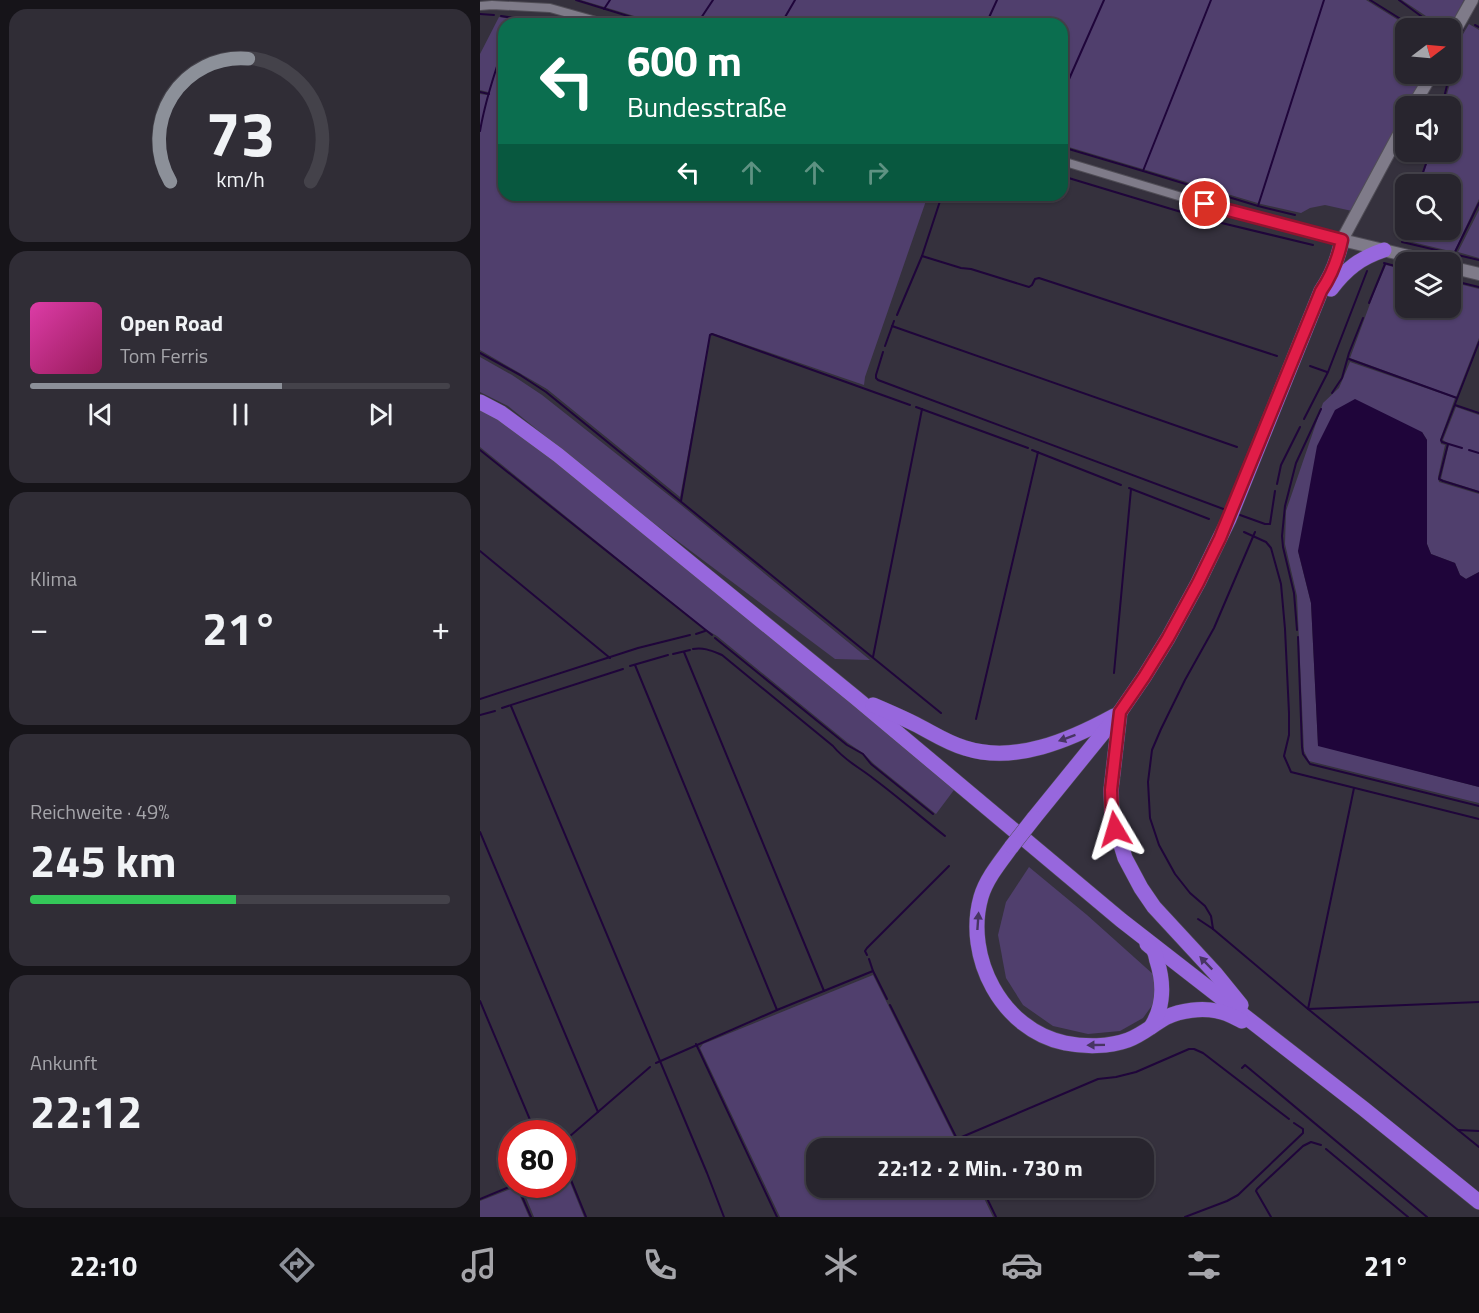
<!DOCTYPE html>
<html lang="de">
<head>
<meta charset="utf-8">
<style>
	:root { --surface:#28252e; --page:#302d36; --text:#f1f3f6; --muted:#a5a5aa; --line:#44424a; --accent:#8c9099 }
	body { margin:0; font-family:"Titillium Web",sans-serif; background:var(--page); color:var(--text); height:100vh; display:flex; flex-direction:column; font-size:22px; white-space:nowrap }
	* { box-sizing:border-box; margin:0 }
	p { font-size:20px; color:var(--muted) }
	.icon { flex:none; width:33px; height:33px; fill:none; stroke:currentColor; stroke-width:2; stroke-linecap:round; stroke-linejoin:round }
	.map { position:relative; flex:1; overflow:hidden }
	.drawer { display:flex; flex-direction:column; gap:9px; padding:9px; background:#161419; width:480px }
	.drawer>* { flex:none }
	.guide { position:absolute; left:18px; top:18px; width:570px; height:183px; border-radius:18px; box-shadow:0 2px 4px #0004,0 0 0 2px var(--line); background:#0b6e4f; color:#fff; overflow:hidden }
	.needle { width:39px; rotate:74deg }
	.fabs { position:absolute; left:915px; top:18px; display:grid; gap:12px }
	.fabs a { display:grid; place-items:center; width:66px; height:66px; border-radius:12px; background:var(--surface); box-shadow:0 2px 4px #0004,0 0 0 2px var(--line); font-size:30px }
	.speed { position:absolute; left:18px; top:1120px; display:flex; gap:12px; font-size:30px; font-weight:700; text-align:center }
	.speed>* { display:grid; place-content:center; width:78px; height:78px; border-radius:50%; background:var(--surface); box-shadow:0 2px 4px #0004,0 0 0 2px var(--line); line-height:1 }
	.speed .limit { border:9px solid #d22; background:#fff; color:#111 }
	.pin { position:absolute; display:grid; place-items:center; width:51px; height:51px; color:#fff; margin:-26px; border:3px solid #fff; border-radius:50%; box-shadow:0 2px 6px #0007 }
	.me { position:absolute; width:66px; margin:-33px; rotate:353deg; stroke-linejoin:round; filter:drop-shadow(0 0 4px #0008) }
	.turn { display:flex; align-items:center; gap:21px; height:126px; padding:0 30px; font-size:27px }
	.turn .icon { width:78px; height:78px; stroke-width:2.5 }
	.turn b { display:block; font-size:42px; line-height:51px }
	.lanes { display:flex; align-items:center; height:57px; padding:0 30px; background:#0003; justify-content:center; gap:30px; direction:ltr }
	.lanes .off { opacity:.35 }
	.big { font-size:45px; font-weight:700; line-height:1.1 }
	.drawer .tile { flex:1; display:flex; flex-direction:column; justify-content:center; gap:9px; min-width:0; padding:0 21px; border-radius:18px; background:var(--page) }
	.drawer .dial { align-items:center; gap:0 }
	.dial svg { height:156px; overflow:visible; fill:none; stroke:var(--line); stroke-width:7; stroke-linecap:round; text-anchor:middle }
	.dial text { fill:var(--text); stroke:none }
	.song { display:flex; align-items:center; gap:18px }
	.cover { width:72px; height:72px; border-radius:9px; background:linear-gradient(135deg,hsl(320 70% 55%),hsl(330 70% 35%)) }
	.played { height:6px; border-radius:3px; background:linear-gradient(90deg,var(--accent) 60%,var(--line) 60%) }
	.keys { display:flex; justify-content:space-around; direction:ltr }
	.heat { display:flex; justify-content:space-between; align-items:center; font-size:33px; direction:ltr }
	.charge { height:9px; border-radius:4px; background:linear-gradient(90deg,#34c759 49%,var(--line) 0) }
	.trip { position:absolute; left:326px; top:1138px; width:348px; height:60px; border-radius:18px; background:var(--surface); box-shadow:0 2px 4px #0004,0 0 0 2px var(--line); font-weight:700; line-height:60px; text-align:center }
	.tab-bar { display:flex; height:96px; justify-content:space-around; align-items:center; background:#100f12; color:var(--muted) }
	.tab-bar .icon { width:42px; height:42px }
	.tab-bar .selected { color:var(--accent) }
	.tab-bar b { font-size:27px; color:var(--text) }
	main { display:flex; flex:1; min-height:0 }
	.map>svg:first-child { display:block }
	.green { fill:#503f6d }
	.water { fill:#1f053a }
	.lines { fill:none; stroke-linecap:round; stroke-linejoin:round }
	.stream { stroke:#1f053a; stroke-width:2 }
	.street-casing { stroke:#504d56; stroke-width:10 }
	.secondary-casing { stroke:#504d56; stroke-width:14 }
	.highway-casing { stroke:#504d56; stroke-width:16 }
	.street { stroke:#7f7b89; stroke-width:8 }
	.secondary { stroke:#7f7b89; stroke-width:12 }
	.highway { stroke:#9767dd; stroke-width:15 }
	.highway-bridge-casing { stroke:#504d56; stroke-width:16; stroke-linecap:butt }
	.highway-bridge { stroke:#9767dd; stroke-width:15 }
	.oneway { fill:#473562 }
	.route-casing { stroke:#92132f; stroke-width:15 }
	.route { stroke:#e11d48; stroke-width:10 }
</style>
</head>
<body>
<main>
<section class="drawer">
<div class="tile dial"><svg viewBox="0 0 100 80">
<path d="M14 69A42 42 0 1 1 86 69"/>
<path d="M14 69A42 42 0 0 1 54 6" stroke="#8c9099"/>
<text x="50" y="56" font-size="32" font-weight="700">73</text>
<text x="50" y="72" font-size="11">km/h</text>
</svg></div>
<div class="tile">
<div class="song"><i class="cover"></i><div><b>Open Road</b><p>Tom Ferris</p></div></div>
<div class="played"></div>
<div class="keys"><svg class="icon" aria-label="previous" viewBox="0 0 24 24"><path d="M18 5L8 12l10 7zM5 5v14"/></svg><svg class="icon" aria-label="pause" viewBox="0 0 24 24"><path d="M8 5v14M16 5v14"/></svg><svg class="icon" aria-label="next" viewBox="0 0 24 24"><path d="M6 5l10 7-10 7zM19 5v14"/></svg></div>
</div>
<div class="tile"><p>Klima</p>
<div class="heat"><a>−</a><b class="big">21°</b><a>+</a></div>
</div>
<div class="tile"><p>Reichweite · 49%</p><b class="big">245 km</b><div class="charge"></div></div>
<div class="tile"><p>Ankunft</p><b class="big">22:12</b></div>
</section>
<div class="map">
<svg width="999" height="1217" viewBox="0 0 999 1217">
	<rect width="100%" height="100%" fill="#35313d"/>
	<g class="green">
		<path d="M 101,0 L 886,0 L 931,28 L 926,28 L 926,74 L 947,74 L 929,106 L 926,106 L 925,112 L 872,211 L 845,205 L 830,208 L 821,213 L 781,204 L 582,145 L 582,24 L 181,24 Z"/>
		<path d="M 922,0 L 984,0 L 969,28 L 964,28 Z"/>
		<path d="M 19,17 L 61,24 L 24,24 L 24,195 L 448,195 L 385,377 L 384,385 L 232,333 L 230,334 L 200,497 L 67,389 L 0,350 L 0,94 L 7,95 L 8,92 L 0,90 L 0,54 Z"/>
		<path d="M 989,24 L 999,30 L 999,199 L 974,252 L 924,240 L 926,230 L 970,230 L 970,184 L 940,184 L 951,152 L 970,152 L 970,106 L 964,106 L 973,72 L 979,41 Z"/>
		<path d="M 999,210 L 999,258 L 978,252 Z"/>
		<path d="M 906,265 L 925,270 L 926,308 L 970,308 L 971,282 L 999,289 L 999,338 L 976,397 L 870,358 L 894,293 Z"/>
		<path d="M 0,357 L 32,375 L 62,395 L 201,505 L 390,660 L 355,659 L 156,510 L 28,406 L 0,392 Z"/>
		<path d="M 870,362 L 975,398 L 960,440 L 961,444 L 965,445 L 958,477 L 959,482 L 999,494 L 999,572 L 986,579 L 980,575 L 975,563 L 951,554 L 947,544 L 947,440 L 942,432 L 818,551 L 831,603 L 838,745 L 999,787 L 999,803 L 829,761 L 824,751 L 817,596 L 805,544 L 806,511 L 843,403 L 859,388 Z"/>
		<path d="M 976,407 L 999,415 L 999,491 L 961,479 L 969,444 L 963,440 Z"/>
		<path d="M 0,409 L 17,419 L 63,452 L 333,671 L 474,790 L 456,814 L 394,764 L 383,753 L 368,743 L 237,636 L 225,629 L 0,447 Z"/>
		<path d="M 549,867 L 607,915 L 674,975 L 676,1000 L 663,1018 L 640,1031 L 608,1034 L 573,1026 L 543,1005 L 526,978 L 518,935 L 526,902 Z"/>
		<path d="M 393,975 L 480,1149 L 336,1149 L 336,1188 L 499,1188 L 513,1217 L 300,1217 L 220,1048 L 223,1044 Z"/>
		<path d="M 83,1165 L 104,1217 L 54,1217 L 41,1185 L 82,1185 Z"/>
		<path d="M 36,1187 L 49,1217 L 0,1217 L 0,1201 Z"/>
	</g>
	<path class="water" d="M 875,399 L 942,432 L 947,440 L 947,544 L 951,554 L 975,563 L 980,575 L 986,579 L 999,572 L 999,787 L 838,746 L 831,603 L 818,551 L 837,446 L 855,410 Z"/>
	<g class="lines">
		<g class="stream">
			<path d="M 96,0 L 174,24"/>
			<path d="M 731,0 L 663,171 L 778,206 L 844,0"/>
			<path d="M 890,0 L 935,28"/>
			<path d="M 919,0 L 956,27"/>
			<path d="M 124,9 L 130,0"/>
			<path d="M 0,14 L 14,15"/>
			<path d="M 21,16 L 34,18 L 32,24"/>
			<path d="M 34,18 L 60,19 L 82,24"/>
			<path d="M 217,24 L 233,0"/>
			<path d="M 301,24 L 315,0"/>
			<path d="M 506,24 L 517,0"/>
			<path d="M 995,25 L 999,27"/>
			<path d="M 0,92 L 9,94"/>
			<path d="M 582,95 L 624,0"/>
			<path d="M 962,106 L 978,40 L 986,22"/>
			<path d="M 0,131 C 5,102 14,74 24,46"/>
			<path d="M 582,147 L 663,171"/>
			<path d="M 582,176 L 721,218 L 833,245"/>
			<path d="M 939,184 L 950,152"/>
			<path d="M 778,206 L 815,215"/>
			<path d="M 923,241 L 925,229"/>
			<path d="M 922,242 L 999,260"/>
			<path d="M 974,254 L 999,203"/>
			<path d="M 442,256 L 481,268 L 491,269 L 549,287 L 552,285 L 555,279 L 559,278 L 797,356"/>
			<path d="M 904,263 L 915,266"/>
			<path d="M 921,268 L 926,269"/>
			<path d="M 970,280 L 999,287"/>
			<path d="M 889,303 L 905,264"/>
			<path d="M 417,315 L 442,256 L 462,195"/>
			<path d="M 412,326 L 757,447"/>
			<path d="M 405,346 L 414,321"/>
			<path d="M 403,352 L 396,375 L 396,378 L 398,380 L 746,510"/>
			<path d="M 0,353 L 40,375 L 66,392 L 461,713"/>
			<path d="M 869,359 L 977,398"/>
			<path d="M 830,366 L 847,372"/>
			<path d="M 852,393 L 862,378 L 869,353 L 883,318"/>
			<path d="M 975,405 L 999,413"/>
			<path d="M 436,407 L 548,448"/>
			<path d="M 824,419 L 848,372 L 887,271"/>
			<path d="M 968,444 L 959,479 L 963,481 L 999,492"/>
			<path d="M 982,448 L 962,442 L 961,440 L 999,342"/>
			<path d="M 0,450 L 232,635"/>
			<path d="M 552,450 L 641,485"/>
			<path d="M 989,450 L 999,453"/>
			<path d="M 797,484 L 801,465 L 820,427"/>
			<path d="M 649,488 L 729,519"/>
			<path d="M 201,501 L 230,335 L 232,334 L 430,405"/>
			<path d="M 760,515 L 785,524 L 790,524 L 795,491"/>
			<path d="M 764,532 L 786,542 L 791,548 L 801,584 L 805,629 L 809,713 L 809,735 L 804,756 L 811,772 L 999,819"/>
			<path d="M 775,532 L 734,628 L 705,680 L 681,729 L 672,750 L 668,782 L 670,818 L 679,845 L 695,874 L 710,893 L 725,906 L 731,916 L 733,929 L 828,1009 L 999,1147"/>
			<path d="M 0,551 L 130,658"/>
			<path d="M 817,630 L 814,593 L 803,547 L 802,536 L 805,506 L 816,463 L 841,409"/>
			<path d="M 216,634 L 225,631"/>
			<path d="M 818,637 L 822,747 L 823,754 L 830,764 L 999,806"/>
			<path d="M 235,638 L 367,745 L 383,754 L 391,764 L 453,814"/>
			<path d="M 213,649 C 224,647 232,651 242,655 L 353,746 C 365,761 379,767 394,779 C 418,797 441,817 465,836"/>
			<path d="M 204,652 L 344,991"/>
			<path d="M 193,654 L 210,650"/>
			<path d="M 393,657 L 442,409"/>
			<path d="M 155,665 L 297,1010"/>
			<path d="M 150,666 L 188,655"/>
			<path d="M 634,673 L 651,489"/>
			<path d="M 0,699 L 158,648 L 210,635"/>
			<path d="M 31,706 L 227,1173 L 244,1217"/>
			<path d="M 22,708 L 143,669"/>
			<path d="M 0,715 L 15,711"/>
			<path d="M 496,719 L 558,452"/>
			<path d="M 874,788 L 828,1009 L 999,1002"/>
			<path d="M 0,832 L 118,1112"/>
			<path d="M 718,919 L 733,929"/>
			<path d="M 387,955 L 385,951 L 387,948 L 469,866"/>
			<path d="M 389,959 L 393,971"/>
			<path d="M 0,1001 L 56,1134"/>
			<path d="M 410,1005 L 482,1149"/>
			<path d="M 216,1044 L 297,1217"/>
			<path d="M 176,1063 L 297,1010 L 393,971 L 407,999"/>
			<path d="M 762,1068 L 765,1065 L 947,1217"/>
			<path d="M 978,1130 L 999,1131"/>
			<path d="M 477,1139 L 618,1079 L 636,1077 L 656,1072 L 709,1049 L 714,1049 L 723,1053 L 809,1119"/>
			<path d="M 82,1143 L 170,1067"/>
			<path d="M 846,1149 L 928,1217"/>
			<path d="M 82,1158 L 106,1217"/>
			<path d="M 37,1185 L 51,1217"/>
			<path d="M 502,1188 L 516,1217"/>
			<path d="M 0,1199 L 34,1185"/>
			<path d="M 705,1217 L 747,1201 L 758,1195 L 823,1133 L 823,1129 L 814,1123"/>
			<path d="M 791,1217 L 776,1191 L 777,1189 L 823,1146 L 831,1142 L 841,1145"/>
		</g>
		<g class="street-casing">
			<g id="street">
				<path d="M 0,6 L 12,5 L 70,8 L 127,24"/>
				<path d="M 582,161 L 725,204 L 862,240"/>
			</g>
		</g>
		<g class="secondary-casing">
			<g id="secondary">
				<path d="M 970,39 L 992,0"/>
				<path d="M 933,106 L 952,74"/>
				<path d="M 926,121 L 862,240 L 953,262"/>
				<path d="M 970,267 L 999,274"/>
			</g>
		</g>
		<g class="highway-casing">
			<g id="highway">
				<path d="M 851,289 C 866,269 880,258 904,250"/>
				<path d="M 0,402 L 21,413 L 78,455 L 376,698 L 641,920 L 884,1109 L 999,1202"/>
				<path d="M 393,705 C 407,711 421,717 435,724 C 451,732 467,743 485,748 C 535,764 590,740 634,716"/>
				<path d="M 640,712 L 631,790 L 632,816 L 645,858 L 661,888 L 674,907 L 735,973 L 761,1005"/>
				<path d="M 554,818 L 640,712 L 664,677 L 688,638 L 718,583 L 749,519 L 841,291 C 852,275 858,259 862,240"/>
				<path d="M 532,846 C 521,861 506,879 501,897 C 484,957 522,1030 585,1043 C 605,1047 629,1047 648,1040 C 662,1035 674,1024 687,1017 C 701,1010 722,1008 737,1011 C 746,1012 754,1017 762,1021"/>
				<path d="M 667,944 C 670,947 673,948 674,951 C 676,954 676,958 677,961 C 684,983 684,1007 671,1027"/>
			</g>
		</g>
		<use href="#street" class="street"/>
		<use href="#secondary" class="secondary"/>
		<use href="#highway" class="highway"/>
		<g class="highway-bridge-casing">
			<path id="highway-bridge" d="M 532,846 L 554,818"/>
		</g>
		<use href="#highway-bridge" class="highway-bridge"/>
	</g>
	<defs><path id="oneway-solid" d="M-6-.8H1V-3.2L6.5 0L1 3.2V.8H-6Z" transform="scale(1.5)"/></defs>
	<g class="oneway">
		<use href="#oneway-solid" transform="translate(587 738) rotate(160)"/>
		<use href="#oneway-solid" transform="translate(498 921) rotate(-86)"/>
		<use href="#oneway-solid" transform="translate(726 963) rotate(-134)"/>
		<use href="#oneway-solid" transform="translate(616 1045) rotate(179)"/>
	</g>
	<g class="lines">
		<g class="route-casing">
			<path id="route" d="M 635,829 L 632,816 L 631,790 L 640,712 L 664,677 L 688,638 L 718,583 L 740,538 L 841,291 C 852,275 858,259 862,240 L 725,204"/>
		</g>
		<use href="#route" class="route"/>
	</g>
</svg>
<div class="fabs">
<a><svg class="needle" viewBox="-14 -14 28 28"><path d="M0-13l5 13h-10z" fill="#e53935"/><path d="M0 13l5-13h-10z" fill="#a5a5aa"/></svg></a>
<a><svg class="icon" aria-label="sound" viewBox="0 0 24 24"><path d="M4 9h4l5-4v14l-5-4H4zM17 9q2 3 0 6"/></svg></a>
<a><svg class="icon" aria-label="search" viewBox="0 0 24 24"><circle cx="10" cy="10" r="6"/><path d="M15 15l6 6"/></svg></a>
<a><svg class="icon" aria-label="layers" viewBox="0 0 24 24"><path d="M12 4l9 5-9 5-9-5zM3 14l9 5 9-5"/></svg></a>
</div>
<div class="speed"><div class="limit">80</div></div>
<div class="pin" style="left:725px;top:204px;background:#d93025"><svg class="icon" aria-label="arrive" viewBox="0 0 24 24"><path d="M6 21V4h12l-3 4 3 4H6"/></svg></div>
<svg class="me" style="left:635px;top:829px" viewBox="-20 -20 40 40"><path d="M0-17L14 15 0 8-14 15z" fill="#e11d48" stroke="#fff" stroke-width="4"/></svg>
<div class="trip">22:12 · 2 Min. · 730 m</div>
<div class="guide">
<div class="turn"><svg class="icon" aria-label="left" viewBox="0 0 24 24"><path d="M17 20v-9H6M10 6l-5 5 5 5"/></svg><div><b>600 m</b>Bundesstraße</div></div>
<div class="lanes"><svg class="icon" aria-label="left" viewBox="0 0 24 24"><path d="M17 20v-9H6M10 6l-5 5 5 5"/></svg><svg class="icon off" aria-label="ahead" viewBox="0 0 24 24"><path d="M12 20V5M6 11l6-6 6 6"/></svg><svg class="icon off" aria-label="ahead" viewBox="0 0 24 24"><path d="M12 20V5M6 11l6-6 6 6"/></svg><svg class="icon off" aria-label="right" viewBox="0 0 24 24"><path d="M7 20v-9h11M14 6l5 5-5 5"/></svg></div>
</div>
</div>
</main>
<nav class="tab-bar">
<b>22:10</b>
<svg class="icon selected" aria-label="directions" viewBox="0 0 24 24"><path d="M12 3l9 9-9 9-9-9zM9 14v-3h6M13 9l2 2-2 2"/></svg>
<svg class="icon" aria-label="music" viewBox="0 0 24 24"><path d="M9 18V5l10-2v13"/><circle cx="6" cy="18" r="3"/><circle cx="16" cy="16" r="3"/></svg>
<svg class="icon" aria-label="phone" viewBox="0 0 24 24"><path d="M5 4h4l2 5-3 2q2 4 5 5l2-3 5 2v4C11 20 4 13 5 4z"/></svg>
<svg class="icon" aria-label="climate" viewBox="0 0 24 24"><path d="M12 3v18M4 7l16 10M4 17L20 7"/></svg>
<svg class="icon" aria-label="car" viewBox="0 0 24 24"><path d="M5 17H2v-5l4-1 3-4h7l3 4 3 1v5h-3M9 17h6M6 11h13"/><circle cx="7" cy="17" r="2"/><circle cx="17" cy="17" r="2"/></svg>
<svg class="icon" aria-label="filters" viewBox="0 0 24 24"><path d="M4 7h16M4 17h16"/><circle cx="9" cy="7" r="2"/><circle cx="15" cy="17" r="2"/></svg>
<b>21°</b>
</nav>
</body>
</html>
